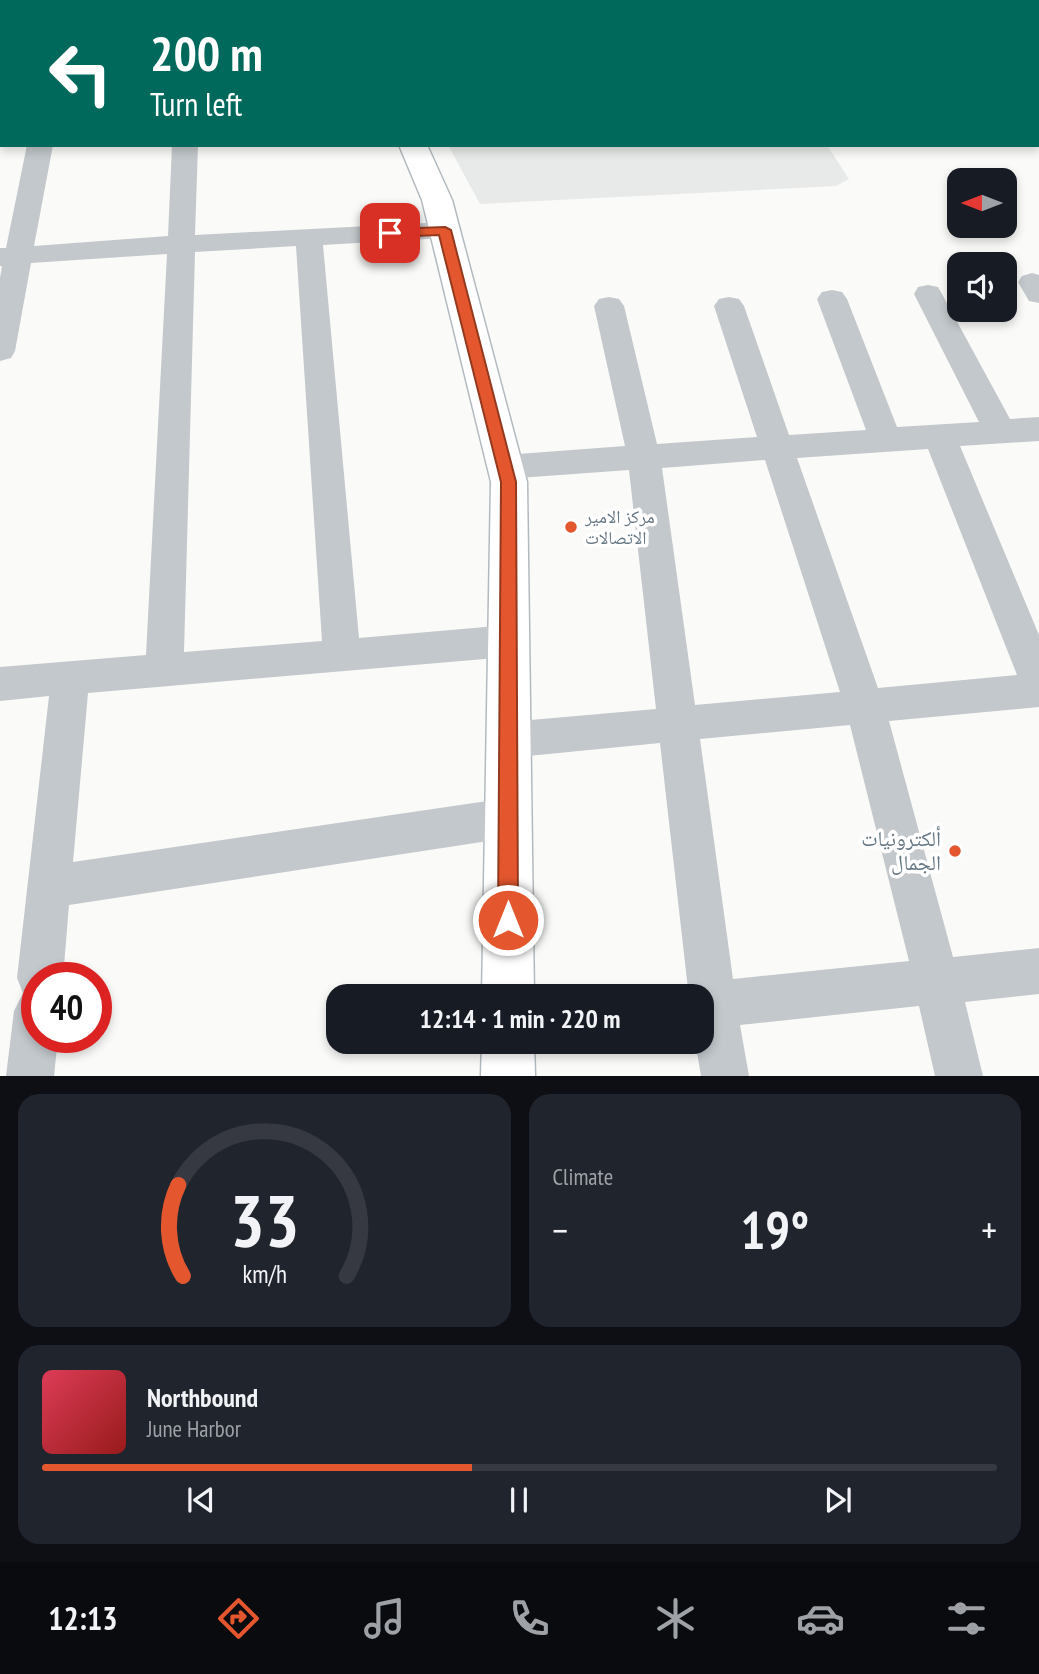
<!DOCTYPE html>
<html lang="en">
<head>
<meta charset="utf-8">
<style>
	:root { --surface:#171b24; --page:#20242c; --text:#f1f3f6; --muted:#9ea1a6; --line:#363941; --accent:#e4572e }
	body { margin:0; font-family:"PT Sans Narrow","Noto Naskh Arabic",sans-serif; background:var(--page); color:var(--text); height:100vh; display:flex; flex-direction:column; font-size:26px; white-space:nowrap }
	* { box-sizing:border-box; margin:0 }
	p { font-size:23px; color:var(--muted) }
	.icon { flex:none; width:38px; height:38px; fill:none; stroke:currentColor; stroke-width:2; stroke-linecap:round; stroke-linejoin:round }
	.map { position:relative; height:1076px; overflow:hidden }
	.sheet { display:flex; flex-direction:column; gap:18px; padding:18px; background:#0d0f14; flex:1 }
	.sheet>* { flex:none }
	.hud { position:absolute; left:0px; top:0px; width:1040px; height:147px; box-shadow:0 4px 10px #0003; background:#00695c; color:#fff; overflow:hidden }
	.needle { width:46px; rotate:270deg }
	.tools { position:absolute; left:947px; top:168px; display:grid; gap:14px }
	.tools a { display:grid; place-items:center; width:70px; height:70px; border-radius:14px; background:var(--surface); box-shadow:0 4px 10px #0003; font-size:35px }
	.speed { position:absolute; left:21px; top:962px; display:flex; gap:14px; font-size:35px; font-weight:700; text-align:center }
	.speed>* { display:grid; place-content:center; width:91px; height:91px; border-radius:50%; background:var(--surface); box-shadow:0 4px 10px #0003; line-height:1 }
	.speed .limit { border:10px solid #d22; background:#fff; color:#111 }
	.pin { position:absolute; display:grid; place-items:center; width:60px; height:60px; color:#fff; margin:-30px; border-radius:14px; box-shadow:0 4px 10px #0006 }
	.me { position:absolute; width:77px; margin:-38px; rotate:0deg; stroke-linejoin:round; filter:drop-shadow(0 0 5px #0008) }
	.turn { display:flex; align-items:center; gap:24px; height:147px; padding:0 35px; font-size:32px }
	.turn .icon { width:91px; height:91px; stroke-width:2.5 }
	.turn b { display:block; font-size:49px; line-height:60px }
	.big { font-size:52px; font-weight:600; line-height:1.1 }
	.sheet .card { flex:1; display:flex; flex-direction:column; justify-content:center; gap:10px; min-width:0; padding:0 24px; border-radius:21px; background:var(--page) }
	.sheet .dial { align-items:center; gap:0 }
	.dial svg { height:182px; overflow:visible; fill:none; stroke:var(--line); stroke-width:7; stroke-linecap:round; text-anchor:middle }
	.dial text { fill:var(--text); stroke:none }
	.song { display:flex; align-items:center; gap:21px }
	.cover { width:84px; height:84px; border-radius:10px; background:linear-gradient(135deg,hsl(350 70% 55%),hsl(0 70% 35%)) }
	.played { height:7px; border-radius:4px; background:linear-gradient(90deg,var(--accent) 45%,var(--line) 45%) }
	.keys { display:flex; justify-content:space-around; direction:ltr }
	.heat { display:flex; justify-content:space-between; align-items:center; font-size:38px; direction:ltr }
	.sheet .tiles { flex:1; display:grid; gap:18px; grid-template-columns:1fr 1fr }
	.card:last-child { grid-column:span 2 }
	.trip { position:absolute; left:326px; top:984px; width:388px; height:70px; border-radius:21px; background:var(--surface); box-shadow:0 4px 10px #0003; font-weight:600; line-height:70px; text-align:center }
	.tab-bar { display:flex; height:112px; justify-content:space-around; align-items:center; background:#090b0e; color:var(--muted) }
	.tab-bar .icon { width:49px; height:49px }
	.tab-bar .active { color:var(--accent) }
	.tab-bar b { font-size:32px; color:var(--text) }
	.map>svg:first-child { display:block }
	.built { fill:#e8e9e9 }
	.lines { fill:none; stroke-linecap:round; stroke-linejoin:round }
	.secondary-casing { stroke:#b3babf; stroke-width:3 }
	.street { fill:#c3c8cc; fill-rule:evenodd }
	.secondary { fill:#fff; fill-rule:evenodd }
	.route { fill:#e4572e; stroke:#94391e; stroke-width:2 }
	.poi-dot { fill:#e4572e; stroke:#fff; stroke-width:2.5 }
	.labels { text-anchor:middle; stroke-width:7; stroke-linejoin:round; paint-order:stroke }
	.poi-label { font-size:18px; fill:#657683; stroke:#fff; text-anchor:start }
	.near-poi-label { font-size:21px; fill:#657683; stroke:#fff; text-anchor:end }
</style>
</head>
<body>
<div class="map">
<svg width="1039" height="1076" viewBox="0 0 1039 1076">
	<rect width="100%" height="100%" fill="#fafaf8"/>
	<path class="built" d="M 448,145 L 827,145 L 849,179 L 836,186 L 480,204 Z"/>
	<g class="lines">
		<g class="secondary-casing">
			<g id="secondary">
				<path d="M 336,0 L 360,0 L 361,2 L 337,2 Z"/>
				<path d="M 399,145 L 427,145 L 452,200 L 527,482 L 534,996 L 482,996 L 491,482 L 422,200 Z"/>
				<path d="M 482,1041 L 534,1041 L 535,1076 L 481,1076 Z"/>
			</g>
		</g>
		<g class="street">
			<rect x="55" y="0" width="22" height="2"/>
			<rect x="180" y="0" width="22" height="2"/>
			<rect x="0" y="33" width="2" height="14"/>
			<rect x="0" y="97" width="2" height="14"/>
			<path d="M 27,145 L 53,145 L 34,246 L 168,236 L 172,145 L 198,145 L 195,235 L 445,222 L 455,224 L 459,230 L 455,236 L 445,238 L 323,245 L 359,638 L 508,625 L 521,630 L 527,641 L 521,652 L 508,657 L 88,693 L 73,862 L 508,798 L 523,804 L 529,818 L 523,832 L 508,838 L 69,905 L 63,978 L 37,978 L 37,1038 L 58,1038 L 54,1076 L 6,1076 L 14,1011 L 23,993 L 17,978 L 49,696 L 0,701 L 0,667 L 146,655 L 167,254 L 31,263 L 15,351 L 11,358 L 0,361 L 0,278 L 2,266 L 0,266 L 0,248 L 6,248 ZM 296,246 L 322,641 L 184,652 L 195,252 Z"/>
			<path d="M 1032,273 L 1039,275 L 1039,303 L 1029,301 L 1018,282 L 1022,276 Z"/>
			<path d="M 928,285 L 938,287 L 942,294 L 1010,419 L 1039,417 L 1039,441 L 960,446 L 1039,635 L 1039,707 L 889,721 L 953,957 L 1039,948 L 1039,994 L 965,1002 L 983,1076 L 935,1076 L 919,1006 L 740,1025 L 749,1076 L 701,1076 L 695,1041 L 702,1041 L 702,996 L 683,996 L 688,989 L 660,743 L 508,758 L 494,753 L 488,740 L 494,727 L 508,722 L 656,709 L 629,470 L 505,479 L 493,476 L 488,467 L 493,458 L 505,455 L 625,446 L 594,306 L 599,299 L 609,297 L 619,299 L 624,306 L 657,444 L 757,437 L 714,306 L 719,299 L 729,297 L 739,299 L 744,306 L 789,435 L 866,430 L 817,299 L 822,292 L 832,290 L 842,292 L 847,299 L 897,427 L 979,422 L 914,294 L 918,287 ZM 928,449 L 1017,675 L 878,688 L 797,458 ZM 765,460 L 840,692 L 695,705 L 662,468 ZM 850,725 L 909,961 L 733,979 L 700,739 Z"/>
		</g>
		<use href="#secondary" class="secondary"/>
	</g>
	<path class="route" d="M 445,227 L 451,230 L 516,482 L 518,920 L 515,927 L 508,930 L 501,927 L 498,920 L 501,482 L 439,235 L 390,237 L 384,233 L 390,229 Z"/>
	<g class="poi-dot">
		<circle cx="571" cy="527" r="7"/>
		<circle cx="955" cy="851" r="7"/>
	</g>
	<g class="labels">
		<g class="poi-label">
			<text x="585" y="523">مركز الامير<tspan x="585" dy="21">الاتصالات</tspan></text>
		</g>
		<g class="near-poi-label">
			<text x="941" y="846">ألكترونيات<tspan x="941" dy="24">الجمال</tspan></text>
		</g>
	</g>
</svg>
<div class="tools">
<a><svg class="needle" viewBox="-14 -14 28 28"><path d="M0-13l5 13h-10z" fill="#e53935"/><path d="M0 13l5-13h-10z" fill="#9ea1a6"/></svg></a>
<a><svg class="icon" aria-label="sound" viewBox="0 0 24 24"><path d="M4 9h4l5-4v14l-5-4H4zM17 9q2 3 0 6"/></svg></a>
</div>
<div class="speed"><div class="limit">40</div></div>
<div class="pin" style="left:390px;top:233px;background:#d93025"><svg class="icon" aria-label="arrive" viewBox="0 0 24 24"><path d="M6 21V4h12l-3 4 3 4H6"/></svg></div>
<svg class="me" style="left:508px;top:920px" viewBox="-20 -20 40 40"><circle r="17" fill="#e4572e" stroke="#fff" stroke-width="3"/><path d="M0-11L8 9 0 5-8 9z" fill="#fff"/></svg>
<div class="trip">12:14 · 1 min · 220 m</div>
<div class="hud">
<div class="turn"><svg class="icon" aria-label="left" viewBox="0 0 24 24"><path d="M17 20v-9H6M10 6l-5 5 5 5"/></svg><div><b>200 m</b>Turn left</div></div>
</div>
</div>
<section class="sheet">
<div class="tiles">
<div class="card dial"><svg viewBox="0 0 100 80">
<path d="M14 69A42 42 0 1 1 86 69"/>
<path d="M14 69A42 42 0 0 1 12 29" stroke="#e4572e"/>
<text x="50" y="56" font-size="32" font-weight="700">33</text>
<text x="50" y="72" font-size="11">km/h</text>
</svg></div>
<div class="card"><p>Climate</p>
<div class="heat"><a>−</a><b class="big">19°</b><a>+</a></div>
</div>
<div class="card">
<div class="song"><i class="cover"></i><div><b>Northbound</b><p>June Harbor</p></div></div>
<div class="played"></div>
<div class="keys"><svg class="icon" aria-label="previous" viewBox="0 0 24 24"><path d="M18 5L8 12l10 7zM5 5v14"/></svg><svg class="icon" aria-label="pause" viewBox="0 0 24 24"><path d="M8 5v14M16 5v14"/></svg><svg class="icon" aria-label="next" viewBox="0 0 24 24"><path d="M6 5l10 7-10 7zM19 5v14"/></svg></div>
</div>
</div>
</section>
<nav class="tab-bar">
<b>12:13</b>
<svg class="icon active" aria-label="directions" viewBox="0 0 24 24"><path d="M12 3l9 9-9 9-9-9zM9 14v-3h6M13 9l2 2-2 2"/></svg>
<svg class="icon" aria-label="music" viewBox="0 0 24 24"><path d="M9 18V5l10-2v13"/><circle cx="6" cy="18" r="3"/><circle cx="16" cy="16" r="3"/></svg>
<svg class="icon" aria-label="phone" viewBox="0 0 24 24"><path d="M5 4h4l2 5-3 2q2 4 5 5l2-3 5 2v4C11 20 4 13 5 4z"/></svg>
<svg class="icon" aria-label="climate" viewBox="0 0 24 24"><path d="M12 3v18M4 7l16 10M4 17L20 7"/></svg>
<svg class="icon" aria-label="car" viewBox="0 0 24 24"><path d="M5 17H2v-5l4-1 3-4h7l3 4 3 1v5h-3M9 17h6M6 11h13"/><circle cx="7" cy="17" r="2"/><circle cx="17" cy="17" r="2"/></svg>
<svg class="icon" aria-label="filters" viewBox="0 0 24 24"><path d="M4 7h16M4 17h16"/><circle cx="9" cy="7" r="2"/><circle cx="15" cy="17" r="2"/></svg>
</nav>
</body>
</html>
